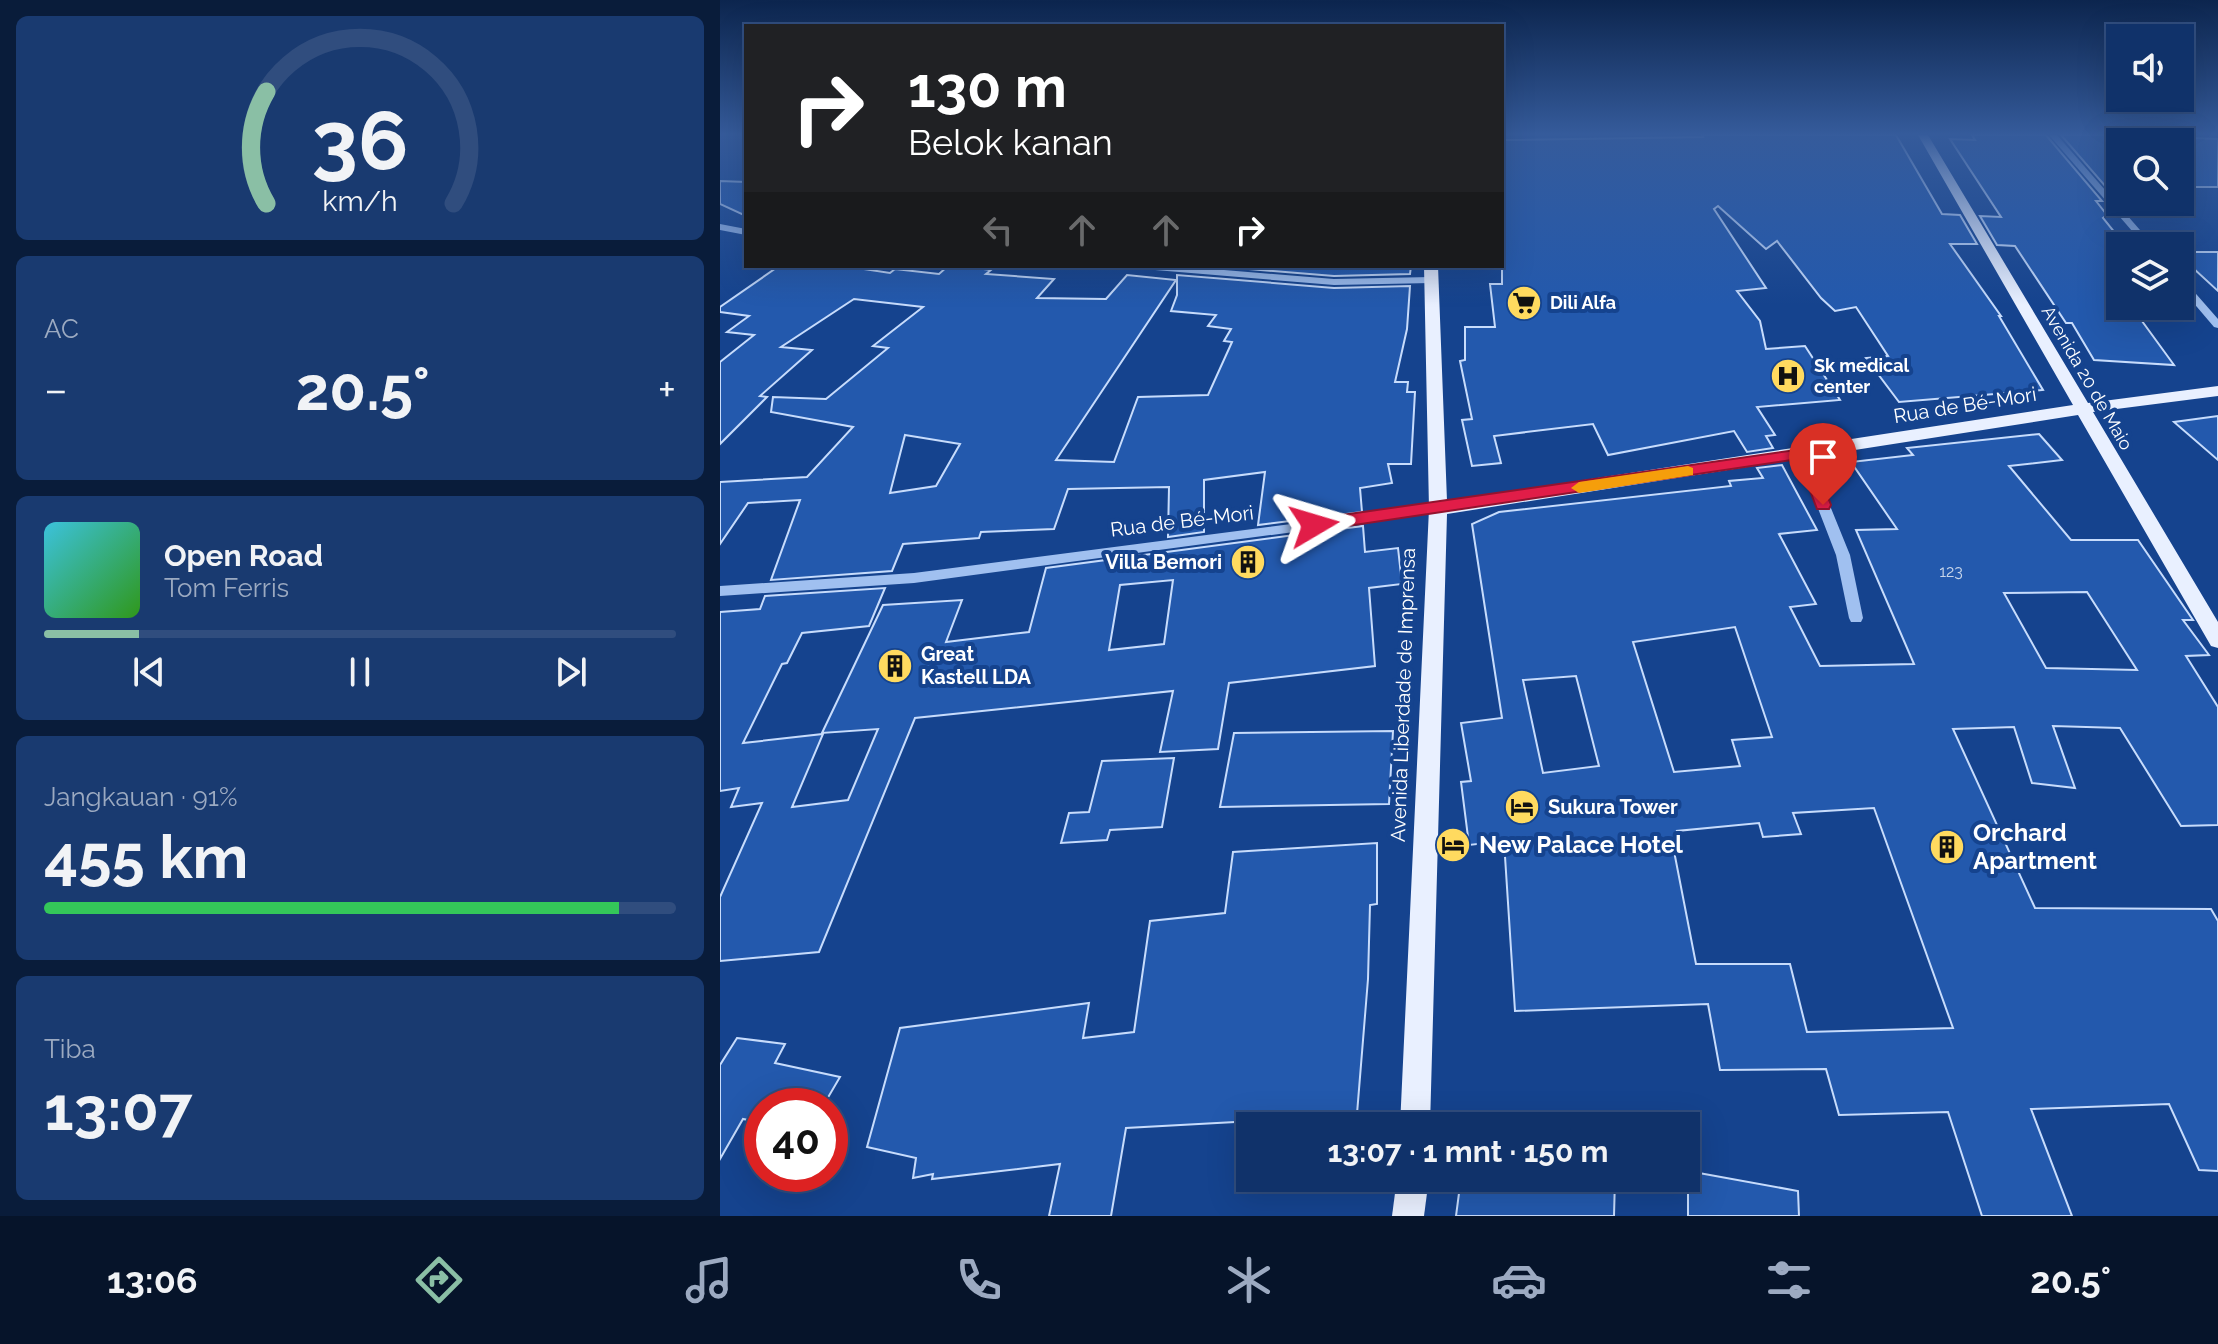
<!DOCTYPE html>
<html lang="id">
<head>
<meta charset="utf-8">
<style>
	:root { --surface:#10326a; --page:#193a70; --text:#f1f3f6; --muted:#9caac1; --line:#304d7e; --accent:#8abfa5 }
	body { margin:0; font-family:Raleway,sans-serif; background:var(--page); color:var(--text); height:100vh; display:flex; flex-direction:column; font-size:30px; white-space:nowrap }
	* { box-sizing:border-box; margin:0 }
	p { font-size:26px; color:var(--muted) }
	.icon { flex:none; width:44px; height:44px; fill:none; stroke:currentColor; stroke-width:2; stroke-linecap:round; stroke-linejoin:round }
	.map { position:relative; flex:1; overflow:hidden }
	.panel { display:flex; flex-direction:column; gap:16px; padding:16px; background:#091c3a; width:720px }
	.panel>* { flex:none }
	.top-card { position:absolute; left:24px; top:24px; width:760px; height:244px; border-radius:0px; box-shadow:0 8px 32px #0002,0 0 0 2px var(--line); background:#202124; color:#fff; overflow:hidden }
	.fabs { position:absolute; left:1386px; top:24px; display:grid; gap:16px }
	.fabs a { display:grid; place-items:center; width:88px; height:88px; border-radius:0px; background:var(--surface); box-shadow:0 8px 32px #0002,0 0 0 2px var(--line); font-size:40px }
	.speed { position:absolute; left:24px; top:1088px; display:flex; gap:16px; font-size:40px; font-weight:700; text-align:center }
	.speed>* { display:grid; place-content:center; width:104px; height:104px; border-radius:50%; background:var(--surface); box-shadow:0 8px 32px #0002,0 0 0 2px var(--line); line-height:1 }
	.speed .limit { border:12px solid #d22; background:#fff; color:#111 }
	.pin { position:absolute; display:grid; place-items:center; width:68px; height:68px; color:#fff; margin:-82px -34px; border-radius:50% 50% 50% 0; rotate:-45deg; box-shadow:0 0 8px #0007 }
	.pin .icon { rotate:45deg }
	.me { position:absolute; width:88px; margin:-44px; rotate:83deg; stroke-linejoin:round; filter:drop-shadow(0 0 6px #0008) }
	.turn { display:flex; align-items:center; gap:28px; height:168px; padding:0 32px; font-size:36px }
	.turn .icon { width:104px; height:104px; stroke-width:2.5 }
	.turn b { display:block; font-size:56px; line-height:68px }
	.lanes { display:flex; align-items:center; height:76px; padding:0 32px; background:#0003; justify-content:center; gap:40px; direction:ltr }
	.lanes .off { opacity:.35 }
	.big { font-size:60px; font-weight:700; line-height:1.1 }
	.panel .card { flex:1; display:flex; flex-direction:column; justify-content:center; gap:12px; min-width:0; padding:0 28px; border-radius:12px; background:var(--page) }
	.panel .dial { align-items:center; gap:0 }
	.dial svg { height:208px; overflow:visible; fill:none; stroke:var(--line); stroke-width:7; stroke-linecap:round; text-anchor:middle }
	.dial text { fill:var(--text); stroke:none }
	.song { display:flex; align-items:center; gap:24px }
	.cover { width:96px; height:96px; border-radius:12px; background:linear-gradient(135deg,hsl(190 70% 55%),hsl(110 70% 35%)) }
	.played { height:8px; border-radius:4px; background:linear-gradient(90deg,var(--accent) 15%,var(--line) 15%) }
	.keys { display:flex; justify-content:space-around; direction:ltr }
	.heat { display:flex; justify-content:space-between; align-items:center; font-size:44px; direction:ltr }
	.charge { height:12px; border-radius:6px; background:linear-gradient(90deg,#34c759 91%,var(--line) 0) }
	.trip { position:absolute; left:516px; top:1112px; width:464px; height:80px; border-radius:0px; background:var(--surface); box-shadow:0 8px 32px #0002,0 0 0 2px var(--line); font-weight:700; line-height:80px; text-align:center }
	.menu { display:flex; height:128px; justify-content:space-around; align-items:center; background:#06142a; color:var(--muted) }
	.menu .icon { width:56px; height:56px }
	.menu .current { color:var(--accent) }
	.menu b { font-size:36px; color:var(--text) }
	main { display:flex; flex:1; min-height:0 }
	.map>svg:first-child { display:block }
	.building { fill:#2359ad; stroke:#c7dcfc; stroke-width:2; fill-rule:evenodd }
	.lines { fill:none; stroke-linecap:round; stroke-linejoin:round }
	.minor { fill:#a0c0f0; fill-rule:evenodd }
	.major { fill:#e9f0ff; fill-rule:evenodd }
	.route { fill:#e11d48; stroke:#92132f; stroke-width:2 }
	.slow { fill:#f59e0b }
	.labels { text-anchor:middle; stroke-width:8; stroke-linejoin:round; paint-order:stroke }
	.number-label { font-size:16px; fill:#c8d6ea }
	.far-poi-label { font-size:18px; font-weight:bold; fill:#fff; stroke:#15438e; text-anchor:start }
	.far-street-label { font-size:18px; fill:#fff; stroke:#15438e }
	.street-label { font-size:20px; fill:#fff; stroke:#15438e }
	.poi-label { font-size:20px; font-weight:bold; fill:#fff; stroke:#15438e; text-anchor:start }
	.near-poi-label { font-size:24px; font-weight:bold; fill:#fff; stroke:#15438e; text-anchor:start }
</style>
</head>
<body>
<main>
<section class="panel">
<div class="card dial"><svg viewBox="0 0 100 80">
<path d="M14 69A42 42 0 1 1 86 69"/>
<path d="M14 69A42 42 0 0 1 14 26" stroke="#8abfa5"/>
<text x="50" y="56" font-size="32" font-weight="700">36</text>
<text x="50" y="72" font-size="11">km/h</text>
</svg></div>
<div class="card"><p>AC</p>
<div class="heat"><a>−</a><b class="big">20.5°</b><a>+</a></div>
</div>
<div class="card">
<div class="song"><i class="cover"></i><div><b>Open Road</b><p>Tom Ferris</p></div></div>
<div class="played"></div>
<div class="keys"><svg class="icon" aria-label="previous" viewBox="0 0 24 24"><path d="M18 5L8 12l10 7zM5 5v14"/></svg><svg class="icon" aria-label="pause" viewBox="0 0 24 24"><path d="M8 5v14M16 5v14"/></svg><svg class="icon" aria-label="next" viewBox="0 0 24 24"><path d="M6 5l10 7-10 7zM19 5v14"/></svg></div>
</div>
<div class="card"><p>Jangkauan · 91%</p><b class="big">455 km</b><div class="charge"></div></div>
<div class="card"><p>Tiba</p><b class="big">13:07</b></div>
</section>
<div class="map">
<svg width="1498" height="1216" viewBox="0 0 1498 1216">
	<rect width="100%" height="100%" fill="#15438e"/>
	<g class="building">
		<path d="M 982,135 L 1176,135 L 1222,214 L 1240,215 L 1257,244 L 1230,244 L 1281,316 L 1279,316 L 1323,390 L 1179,402 L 1146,358 L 1168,356 L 1136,307 L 1115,311 L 1101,298 L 1057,241 L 1046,249 L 998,206 L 994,209 L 1046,288 L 1017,291 L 1040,321 L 1046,349 L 1085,346 L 1120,400 L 1037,407 L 1055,435 L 1046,436 L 1053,448 L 1027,452 L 1014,431 L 888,455 L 873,424 L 774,436 L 781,463 L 752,466 L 742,420 L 752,419 L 740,361 L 745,360 L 745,327 L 775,327 L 770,284 L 782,284 L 782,140 L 983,137 Z"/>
		<path d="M 1252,135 L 1326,135 L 1382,201 L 1376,201 L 1387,215 L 1383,218 L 1400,239 L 1400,306 L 1411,306 L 1454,365 L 1374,360 L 1352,323 L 1346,323 L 1295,246 L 1277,245 L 1260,216 L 1281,217 L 1230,139 L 1255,140 Z"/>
		<path d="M 1341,135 L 1400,135 L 1400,202 L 1399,202 Z"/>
		<path d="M 1406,135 L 1498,139 L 1498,187 L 1471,187 L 1460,178 L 1460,142 L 1415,142 Z"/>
		<path d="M 0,181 L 26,182 L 26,216 L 0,204 Z"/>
		<path d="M 1460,252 L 1498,252 L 1498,291 L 1460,256 Z"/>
		<path d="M 59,266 L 124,266 L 170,273 L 175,269 L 219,274 L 228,266 L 241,266 L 271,270 L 266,274 L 334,279 L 317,298 L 386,299 L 407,275 L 456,280 L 336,460 L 394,462 L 418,397 L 488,395 L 512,342 L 504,341 L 511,329 L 488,326 L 496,315 L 451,311 L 457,295 L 457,275 L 614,288 L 690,286 L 687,329 L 675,382 L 688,382 L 687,392 L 695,392 L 691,464 L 668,464 L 672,483 L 640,488 L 642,512 L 538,525 L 545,472 L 484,480 L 484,532 L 448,537 L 449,487 L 348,489 L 334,529 L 261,532 L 259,538 L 183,544 L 172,571 L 51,580 L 80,500 L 28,503 L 0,544 L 0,482 L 87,477 L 133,427 L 51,412 L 53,397 L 106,399 L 168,348 L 153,346 L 203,307 L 134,299 L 61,347 L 92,350 L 40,396 L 47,397 L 0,444 L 0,362 L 34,335 L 7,332 L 29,316 L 0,312 L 0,307 ZM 185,435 L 240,444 L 216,486 L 170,493 Z"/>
		<path d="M 493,266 L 691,266 L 690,274 L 614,276 Z"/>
		<path d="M 1498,416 L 1498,460 L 1454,422 Z"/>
		<path d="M 1319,434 L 1342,460 L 1289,466 L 1351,540 L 1418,540 L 1473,620 L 1463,620 L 1489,655 L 1466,656 L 1498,707 L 1498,825 L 1461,826 L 1400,728 L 1333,726 L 1355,788 L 1312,783 L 1294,727 L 1233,729 L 1315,908 L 1491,909 L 1498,921 L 1498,1171 L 1479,1170 L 1449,1104 L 1311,1109 L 1352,1216 L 1262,1216 L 1228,1112 L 1119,1115 L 1106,1069 L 1000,1070 L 988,1004 L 795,1011 L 784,841 L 749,845 L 741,782 L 751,781 L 741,723 L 782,718 L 752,524 L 779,512 L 1011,486 L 1009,481 L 1043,478 L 1037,468 L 1062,465 L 1097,530 L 1059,534 L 1096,604 L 1070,607 L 1100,666 L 1194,664 L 1136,530 L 1177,529 L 1131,462 L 1193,455 L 1187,448 ZM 1367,592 L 1417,670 L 1326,668 L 1284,593 ZM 1015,627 L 1052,737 L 1012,740 L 1020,766 L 954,772 L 913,642 ZM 856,676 L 879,766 L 823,773 L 803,680 ZM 1154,808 L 1233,1028 L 1087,1032 L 1070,964 L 976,964 L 953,846 L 961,846 L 957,831 L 1039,823 L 1043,837 L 1081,834 L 1073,813 Z"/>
		<path d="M 643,526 L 645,552 L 678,548 L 682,584 L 649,588 L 655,666 L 509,683 L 498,749 L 440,752 L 453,691 L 195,718 L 99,952 L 0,961 L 0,897 L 42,803 L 11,807 L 19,788 L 0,791 L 0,612 L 40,609 L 45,596 L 165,588 L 149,626 L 82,633 L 67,663 L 62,664 L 23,743 L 103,734 L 72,807 L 128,800 L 158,729 L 102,733 L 163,605 L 242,600 L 226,642 L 309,632 L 326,568 ZM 453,580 L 444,644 L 389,650 L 400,585 Z"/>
		<path d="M 673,731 L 669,804 L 500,807 L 514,733 Z"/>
		<path d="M 454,758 L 442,827 L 390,830 L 387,840 L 341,843 L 349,813 L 369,812 L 382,761 Z"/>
		<path d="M 657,843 L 657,904 L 650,905 L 648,979 L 636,1126 L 552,1126 L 553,1120 L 406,1128 L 391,1216 L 329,1216 L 340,1164 L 212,1179 L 213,1174 L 193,1178 L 196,1158 L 147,1147 L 180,1028 L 369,1003 L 363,1038 L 414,1032 L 430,921 L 505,913 L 513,852 Z"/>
		<path d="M 17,1038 L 65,1044 L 55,1063 L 120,1077 L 103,1106 L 42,1106 L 42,1123 L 23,1119 L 0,1159 L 0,1065 Z"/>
		<path d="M 968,1171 L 1078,1191 L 1079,1216 L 968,1216 Z"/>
		<path d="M 741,1178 L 895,1178 L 894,1216 L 736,1216 Z"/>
	</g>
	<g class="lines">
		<g class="minor">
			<path d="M 1329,135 L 1337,135 L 1434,246 L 1425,246 Z"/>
			<path d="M 0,224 L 26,229 L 26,235 L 0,230 Z"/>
			<path d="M 418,266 L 456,266 L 614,279 L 711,277 L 716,280 L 711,283 L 614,285 L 423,269 Z"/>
			<path d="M 1460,278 L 1463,279 L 1498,319 L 1498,328 L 1494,327 L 1460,287 Z"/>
			<path d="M 1083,450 L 1089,454 L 1130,555 L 1143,618 L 1141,622 L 1131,622 L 1129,618 L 1116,555 L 1077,454 Z"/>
			<path d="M 718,505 L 724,509 L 722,512 L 194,583 L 0,596 L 0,586 L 194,573 Z"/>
		</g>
		<g class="major">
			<path d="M 1198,135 L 1208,135 L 1368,403 L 1498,386 L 1498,396 L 1373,412 L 1498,622 L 1498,648 L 1491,646 L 1358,415 L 727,514 L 710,1126 L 680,1126 L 709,509 L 704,266 L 718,266 L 727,501 L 1353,405 Z"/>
			<path d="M 677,1178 L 709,1178 L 704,1216 L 672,1216 Z"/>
		</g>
	</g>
	<linearGradient id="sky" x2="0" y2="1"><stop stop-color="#0c254e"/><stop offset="0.44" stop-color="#355b9b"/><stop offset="1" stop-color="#355b9b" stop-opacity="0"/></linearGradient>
	<rect width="1498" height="305" fill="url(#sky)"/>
	<path class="route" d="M 1083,449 L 1091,454 L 1111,505 L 1109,509 L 1097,509 L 1078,459 L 594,531 L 586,525 L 594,519 Z"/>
	<path class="slow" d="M 968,466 L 973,468 L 973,475 L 859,493 L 851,488 L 859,482 Z"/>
	<defs>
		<g id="supermarket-disc" transform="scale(1.8)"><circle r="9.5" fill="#ffda5f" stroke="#15438e"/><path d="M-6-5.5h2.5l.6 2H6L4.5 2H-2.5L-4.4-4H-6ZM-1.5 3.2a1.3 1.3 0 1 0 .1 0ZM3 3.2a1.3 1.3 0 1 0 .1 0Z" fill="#111"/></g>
		<g id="hospital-disc" transform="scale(1.8)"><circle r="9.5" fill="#ffda5f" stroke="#15438e"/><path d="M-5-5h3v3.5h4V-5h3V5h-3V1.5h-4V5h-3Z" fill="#111"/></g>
		<g id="building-disc" transform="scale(1.8)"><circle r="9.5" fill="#ffda5f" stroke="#15438e"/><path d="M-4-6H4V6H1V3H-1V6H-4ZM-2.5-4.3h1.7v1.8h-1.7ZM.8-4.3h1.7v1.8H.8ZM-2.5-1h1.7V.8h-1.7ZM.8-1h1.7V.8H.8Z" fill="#111"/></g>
		<g id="hotel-disc" transform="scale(1.8)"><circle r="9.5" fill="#ffda5f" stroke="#15438e"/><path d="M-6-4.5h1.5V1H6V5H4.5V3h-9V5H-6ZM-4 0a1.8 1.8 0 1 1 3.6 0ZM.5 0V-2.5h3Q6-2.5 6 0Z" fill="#111"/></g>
	</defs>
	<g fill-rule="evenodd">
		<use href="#supermarket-disc" x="804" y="303"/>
		<use href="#hospital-disc" x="1068" y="376"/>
		<use href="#building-disc" x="528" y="562"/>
		<use href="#building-disc" x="175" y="666"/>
		<use href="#hotel-disc" x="802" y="807"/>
		<use href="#hotel-disc" x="733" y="845"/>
		<use href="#building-disc" x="1227" y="847"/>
	</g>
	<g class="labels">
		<g class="number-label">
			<text x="1231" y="577">123</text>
		</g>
		<g class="far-poi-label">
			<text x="830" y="309">Dili Alfa</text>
			<text x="1094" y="372">Sk medical<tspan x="1094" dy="21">center</tspan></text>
		</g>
		<g class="far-street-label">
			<text transform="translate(1367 378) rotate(60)" y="6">Avenida 20 de Maio</text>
		</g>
		<g class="street-label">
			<text transform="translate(1245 405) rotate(-9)" y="7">Rua de Bé-Mori</text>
			<text transform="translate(462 521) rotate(-7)" y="7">Rua de Bé-Mori</text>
			<text transform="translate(683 695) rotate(-88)" y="7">Avenida Liberdade de Imprensa</text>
		</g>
		<g class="poi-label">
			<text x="502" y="569" text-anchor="end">Villa Bemori</text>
			<text x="201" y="661">Great<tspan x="201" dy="23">Kastell LDA</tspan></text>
			<text x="828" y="814">Sukura Tower</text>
		</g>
		<g class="near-poi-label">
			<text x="1253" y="841">Orchard<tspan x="1253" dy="28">Apartment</tspan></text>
			<text x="759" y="853">New Palace Hotel</text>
		</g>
	</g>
</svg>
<div class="fabs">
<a><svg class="icon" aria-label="sound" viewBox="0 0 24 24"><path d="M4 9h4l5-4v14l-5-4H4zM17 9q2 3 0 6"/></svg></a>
<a><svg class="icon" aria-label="search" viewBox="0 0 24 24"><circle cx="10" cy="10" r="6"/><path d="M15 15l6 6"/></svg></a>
<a><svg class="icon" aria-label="layers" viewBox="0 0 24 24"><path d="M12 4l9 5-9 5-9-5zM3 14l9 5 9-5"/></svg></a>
</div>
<div class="speed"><div class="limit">40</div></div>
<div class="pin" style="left:1103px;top:505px;background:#d93025"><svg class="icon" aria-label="arrive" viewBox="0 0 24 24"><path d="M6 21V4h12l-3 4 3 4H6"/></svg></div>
<svg class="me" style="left:594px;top:525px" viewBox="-20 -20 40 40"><path d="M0-17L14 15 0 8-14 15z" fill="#e11d48" stroke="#fff" stroke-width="4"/></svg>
<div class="trip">13:07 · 1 mnt · 150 m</div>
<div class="top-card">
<div class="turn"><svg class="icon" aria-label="right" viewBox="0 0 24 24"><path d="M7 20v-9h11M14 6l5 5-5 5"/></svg><div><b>130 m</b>Belok kanan</div></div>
<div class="lanes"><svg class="icon off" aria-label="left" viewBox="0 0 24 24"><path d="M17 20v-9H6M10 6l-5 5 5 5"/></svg><svg class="icon off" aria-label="ahead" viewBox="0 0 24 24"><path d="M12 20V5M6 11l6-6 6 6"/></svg><svg class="icon off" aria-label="ahead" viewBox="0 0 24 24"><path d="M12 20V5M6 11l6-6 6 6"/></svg><svg class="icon" aria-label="right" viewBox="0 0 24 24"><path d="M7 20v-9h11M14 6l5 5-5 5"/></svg></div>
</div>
</div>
</main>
<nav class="menu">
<b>13:06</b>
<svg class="icon current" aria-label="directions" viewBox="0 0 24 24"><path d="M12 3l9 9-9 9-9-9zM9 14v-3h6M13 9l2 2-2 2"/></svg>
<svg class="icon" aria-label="music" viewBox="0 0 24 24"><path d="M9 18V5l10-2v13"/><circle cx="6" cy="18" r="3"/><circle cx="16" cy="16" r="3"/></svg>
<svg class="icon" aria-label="phone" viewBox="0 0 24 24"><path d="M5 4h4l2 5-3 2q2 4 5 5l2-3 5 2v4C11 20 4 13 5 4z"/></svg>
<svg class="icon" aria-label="climate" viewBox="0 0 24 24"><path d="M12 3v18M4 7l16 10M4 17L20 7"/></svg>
<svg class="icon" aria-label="car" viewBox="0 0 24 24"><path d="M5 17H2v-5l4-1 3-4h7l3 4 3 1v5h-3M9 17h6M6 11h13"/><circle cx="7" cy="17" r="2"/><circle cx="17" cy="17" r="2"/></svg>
<svg class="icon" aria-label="filters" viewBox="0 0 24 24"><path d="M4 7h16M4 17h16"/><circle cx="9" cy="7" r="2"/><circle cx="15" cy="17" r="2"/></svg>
<b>20.5°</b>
</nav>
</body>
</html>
